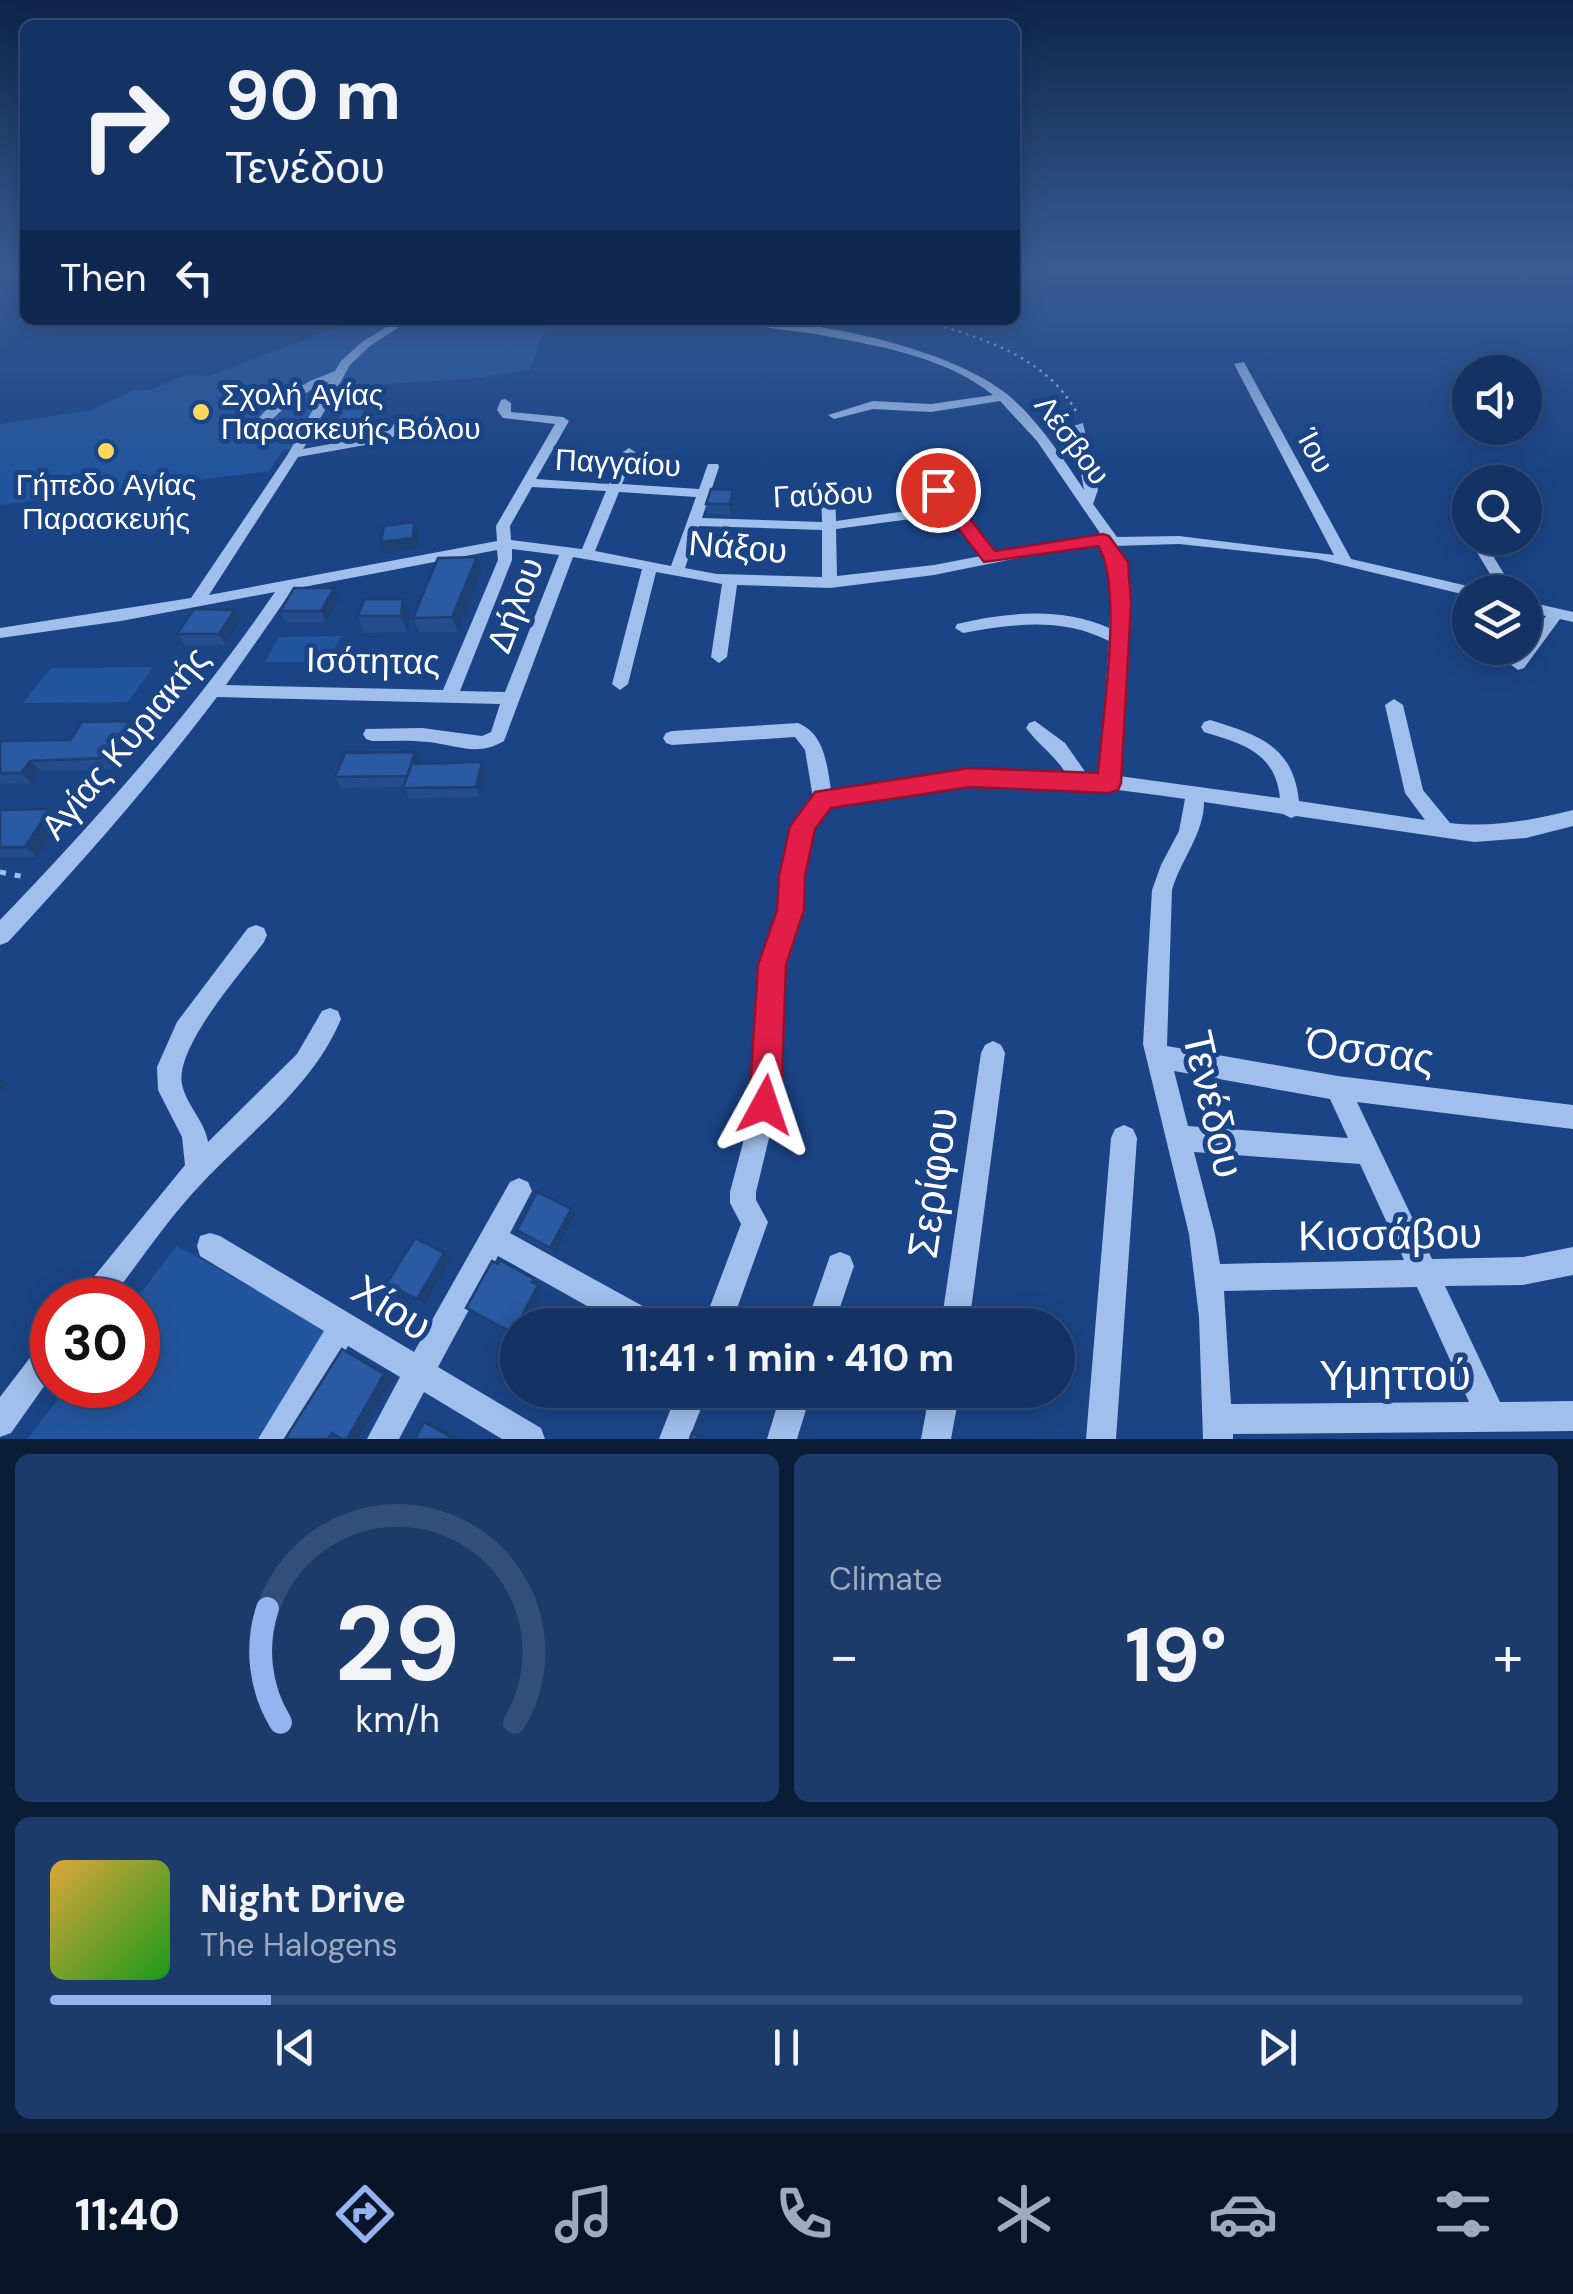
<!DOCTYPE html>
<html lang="en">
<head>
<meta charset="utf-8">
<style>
	:root { --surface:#143364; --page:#1d3b6a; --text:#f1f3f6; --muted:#9daabf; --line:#334e78; --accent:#95b2f1 }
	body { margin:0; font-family:"DM Sans",sans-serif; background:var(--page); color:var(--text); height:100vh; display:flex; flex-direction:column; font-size:38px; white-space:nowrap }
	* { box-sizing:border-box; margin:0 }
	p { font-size:32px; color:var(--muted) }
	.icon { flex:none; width:55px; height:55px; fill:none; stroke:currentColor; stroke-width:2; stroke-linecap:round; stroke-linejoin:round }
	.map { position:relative; height:1439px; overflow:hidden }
	.side { display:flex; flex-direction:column; gap:15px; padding:15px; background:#0b1c37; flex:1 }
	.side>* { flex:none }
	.guide { position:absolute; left:20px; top:20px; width:1000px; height:305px; border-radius:15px; box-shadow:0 5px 25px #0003,0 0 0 2px var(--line); background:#143364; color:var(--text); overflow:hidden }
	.buttons { position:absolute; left:1452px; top:355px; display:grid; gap:20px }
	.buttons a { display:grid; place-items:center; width:90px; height:90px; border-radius:50%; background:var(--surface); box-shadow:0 5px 25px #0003,0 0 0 2px var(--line); font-size:50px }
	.speed { position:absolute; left:30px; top:1278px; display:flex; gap:20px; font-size:50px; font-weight:700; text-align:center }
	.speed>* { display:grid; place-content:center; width:130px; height:130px; border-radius:50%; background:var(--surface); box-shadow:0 5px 25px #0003,0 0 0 2px var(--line); line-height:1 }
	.speed .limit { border:15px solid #d22; background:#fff; color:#111 }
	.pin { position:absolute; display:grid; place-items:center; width:85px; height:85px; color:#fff; margin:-42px; border:5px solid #fff; border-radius:50%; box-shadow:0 2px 10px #0007 }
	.me { position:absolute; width:110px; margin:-55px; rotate:5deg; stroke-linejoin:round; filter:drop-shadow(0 0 8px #0008) }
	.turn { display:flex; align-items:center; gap:35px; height:210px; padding:0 40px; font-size:45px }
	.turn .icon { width:130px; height:130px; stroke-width:2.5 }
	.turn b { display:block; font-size:70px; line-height:85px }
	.then { display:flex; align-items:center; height:95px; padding:0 40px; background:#0003; gap:20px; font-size:38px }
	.big { font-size:75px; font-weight:700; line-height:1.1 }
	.side .tile { flex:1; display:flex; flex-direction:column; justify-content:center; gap:15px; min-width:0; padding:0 35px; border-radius:15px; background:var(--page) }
	.side .dial { align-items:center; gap:0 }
	.dial svg { height:260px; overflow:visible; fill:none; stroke:var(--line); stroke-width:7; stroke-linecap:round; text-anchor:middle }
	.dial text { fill:var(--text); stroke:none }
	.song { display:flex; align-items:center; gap:30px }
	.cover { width:120px; height:120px; border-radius:15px; background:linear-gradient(135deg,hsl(40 70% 55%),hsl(120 70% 35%)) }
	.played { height:10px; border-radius:5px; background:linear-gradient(90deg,var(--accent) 15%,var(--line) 15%) }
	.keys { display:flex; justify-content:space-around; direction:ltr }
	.heat { display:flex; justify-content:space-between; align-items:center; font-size:55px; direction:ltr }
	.side .tiles { flex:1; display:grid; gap:15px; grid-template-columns:1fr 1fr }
	.tile:last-child { grid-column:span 2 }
	.trip { position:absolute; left:500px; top:1308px; width:575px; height:100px; border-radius:50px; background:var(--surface); box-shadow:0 5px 25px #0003,0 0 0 2px var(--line); font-weight:700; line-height:100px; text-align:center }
	.tabs { display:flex; height:160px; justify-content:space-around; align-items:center; background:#081428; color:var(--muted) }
	.tabs .icon { width:70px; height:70px }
	.tabs .on { color:var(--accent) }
	.tabs b { font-size:45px; color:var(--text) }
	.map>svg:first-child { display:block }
	.green { fill:#23559e }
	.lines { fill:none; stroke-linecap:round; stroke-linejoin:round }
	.path-far1 { stroke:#a0bfec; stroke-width:2.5; stroke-dasharray:2.5 5; stroke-linecap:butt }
	.path { stroke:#a0bfec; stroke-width:5; stroke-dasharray:6 9; stroke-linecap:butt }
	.minor { fill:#a0bfec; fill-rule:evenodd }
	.wall { fill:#234d8c }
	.shaded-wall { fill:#1d3f72 }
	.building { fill:#295aa3; stroke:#1d3f72; stroke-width:2.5 }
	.route { fill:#e11d48; stroke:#92132f; stroke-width:2.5 }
	.poi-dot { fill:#fed75c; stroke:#1a4485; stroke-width:4 }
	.labels { text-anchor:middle; stroke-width:10; stroke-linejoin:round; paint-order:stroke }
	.far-poi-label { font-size:30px; fill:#fff; stroke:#1a4485; text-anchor:start }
	.far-street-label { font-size:30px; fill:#fff; stroke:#1a4485 }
	.street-label { font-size:35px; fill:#fff; stroke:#1a4485 }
	.near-street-label { font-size:42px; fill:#fff; stroke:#1a4485 }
</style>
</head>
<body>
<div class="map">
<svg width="1573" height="1439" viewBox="0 0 1573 1439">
	<rect width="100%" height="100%" fill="#1a4485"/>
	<g class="green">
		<path d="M 356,320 L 549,320 L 529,370 L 470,379 L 339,387 L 304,449 L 283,450 L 269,471 L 0,505 L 0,424 L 91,410 L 134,390 L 150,390 L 186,375 L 209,376 Z"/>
		<path d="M 341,636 L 328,662 L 265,662 L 279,637 Z"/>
		<path d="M 153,667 L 128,702 L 23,703 L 51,668 Z"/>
		<path d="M 177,1246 L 328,1330 L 257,1439 L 27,1439 L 69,1385 L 138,1385 L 135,1300 Z"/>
	</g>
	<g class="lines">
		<path class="path-far1" d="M 923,320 C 982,339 1045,355 1077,413"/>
		<path class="path" d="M 0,872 L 25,877"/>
		<g class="minor">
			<path d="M 398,320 L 410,320 L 370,346 L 350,365 L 303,449 L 380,435 L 407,414 L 417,417 L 388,441 L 298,457 L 209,595 L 497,541 L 496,526 L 555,424 L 503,418 L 497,410 L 501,400 L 505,399 L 511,403 L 511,412 L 563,417 L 569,421 L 536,479 L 609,484 L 623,452 L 629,448 L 635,452 L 622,484 L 699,489 L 708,464 L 718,464 L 719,467 L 702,518 L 822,522 L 821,491 L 828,487 L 835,491 L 836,521 L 942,506 L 914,470 L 921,466 L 926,467 L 994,554 L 1102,536 L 1037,441 L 1000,401 L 931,412 L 873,409 L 834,419 L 828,415 L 873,401 L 931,404 L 993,395 C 945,356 874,345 815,334 C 793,330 765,330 746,320 C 817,320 953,349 1008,395 C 1038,420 1062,457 1084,490 L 1073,426 L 1083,423 L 1098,490 L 1093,504 L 1117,537 L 1179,536 L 1334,555 L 1234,364 L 1244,362 L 1351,559 L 1472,587 L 1480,592 L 1470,592 L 1470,596 L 1317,559 L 1179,544 L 1114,546 L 1125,562 L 1127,577 L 1119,776 L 1280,798 C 1275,752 1243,744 1204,732 L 1201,727 L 1204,722 L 1210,720 C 1258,735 1293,745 1299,801 L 1425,820 L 1405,793 L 1385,705 L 1394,699 L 1403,705 L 1423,790 L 1450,823 C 1493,828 1532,820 1573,810 L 1573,826 L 1526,838 L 1474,842 L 1296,816 L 1291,818 L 1283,814 L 1204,802 C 1204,834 1181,859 1172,890 L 1167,1046 L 1338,1076 L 1573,1105 L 1573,1129 L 1357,1102 L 1432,1259 L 1523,1257 L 1573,1247 L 1573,1275 L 1523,1285 L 1445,1286 L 1500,1402 L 1573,1401 L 1573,1431 L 1233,1434 L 1233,1439 L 1203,1439 L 1199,1317 L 1189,1234 L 1143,1044 L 1152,890 L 1161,865 L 1179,831 L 1185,799 C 1111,788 1035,780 960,785 C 916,788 872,797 829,806 L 812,828 L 802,876 L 800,910 L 783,965 L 777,1105 L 756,1192 L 756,1200 L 768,1222 L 731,1325 L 703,1325 L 741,1224 L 730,1203 L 730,1192 L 753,1105 L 761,965 L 780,910 L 782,876 L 793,826 L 813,798 L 805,750 L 795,737 L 672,745 L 666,743 L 663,738 L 666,733 L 672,731 L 798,723 C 825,734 827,765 831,790 L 955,771 L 1065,772 C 1054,755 1038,744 1026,728 L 1029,723 L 1035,721 L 1065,743 L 1086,773 L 1100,774 L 1109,641 C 1061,617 1013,624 963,633 L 955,628 L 957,624 C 1007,612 1061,607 1109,628 C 1111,597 1118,573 1100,547 L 1073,547 L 934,575 L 830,588 L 737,585 L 727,657 L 719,663 L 711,657 L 722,584 L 656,572 L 628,684 L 620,690 L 612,684 L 642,569 L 573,557 L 504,741 C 478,757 456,745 428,742 C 409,740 391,741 372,741 L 366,739 L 363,734 L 366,729 L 422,728 L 482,736 L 491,732 L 500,704 L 217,697 C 152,783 81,863 8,942 L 0,945 L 0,920 C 99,817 194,710 275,592 L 121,621 L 0,638 L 0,628 L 191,598 L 288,454 L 329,381 C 298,394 275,413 254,440 L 246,440 L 246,434 L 264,412 L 286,395 L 310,381 L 335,371 L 341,361 L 362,342 ZM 532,487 L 606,491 L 582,549 L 511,540 L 510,526 ZM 619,492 L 696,497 L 671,566 L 595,551 ZM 948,514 L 981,556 L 934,565 L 837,576 L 836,529 ZM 699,526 L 822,530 L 822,577 L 717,574 L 685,568 ZM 512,549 L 559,555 L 505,692 L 460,691 L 512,560 ZM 497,550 L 498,560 L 443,690 L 226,685 L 293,589 ZM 1174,1071 L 1330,1099 L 1348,1138 L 1188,1126 ZM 1194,1152 L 1360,1164 L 1404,1260 L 1220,1264 L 1215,1234 ZM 1417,1287 L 1469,1402 L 1231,1404 L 1224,1291 Z"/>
			<path d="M 1482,545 L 1487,546 L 1515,592 L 1501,592 L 1475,549 Z"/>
			<path d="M 1525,601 L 1573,612 L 1573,622 L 1560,619 L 1524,668 L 1518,670 L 1510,664 L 1522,648 L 1525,648 L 1525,643 L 1546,616 L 1525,611 Z"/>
			<path d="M 256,925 L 264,928 L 267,935 L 264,942 C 241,973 175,1047 182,1084 C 186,1105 205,1121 208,1142 L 297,1054 L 322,1011 L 330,1008 L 338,1011 L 341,1019 C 311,1091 242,1137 191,1195 C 162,1228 137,1265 110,1300 L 79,1300 L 83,1290 L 185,1165 L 182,1137 L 158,1090 L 157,1067 L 177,1022 L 248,928 Z"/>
			<path d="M 993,1041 L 1001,1045 L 1005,1053 L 969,1325 L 941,1325 L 981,1053 L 985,1045 Z"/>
			<path d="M 1124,1125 L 1133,1129 L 1137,1138 L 1116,1439 L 1086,1439 L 1111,1138 L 1115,1129 Z"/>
			<path d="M 519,1178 L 528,1182 L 532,1191 L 510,1233 L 659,1315 L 663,1325 L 621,1325 L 498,1256 L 438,1367 L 541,1428 L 545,1439 L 502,1439 L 424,1392 L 399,1439 L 367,1439 L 400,1377 L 348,1346 L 290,1439 L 258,1439 L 324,1331 L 200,1256 L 197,1246 L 200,1236 L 210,1233 L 220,1236 L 414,1352 L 510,1182 Z"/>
			<path d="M 840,1252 L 850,1256 L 854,1266 L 834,1325 L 806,1325 L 830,1256 Z"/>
			<path d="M 52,1338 L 52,1375 L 11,1433 L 0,1437 L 0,1397 L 42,1342 Z"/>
			<path d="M 678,1390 L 708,1390 L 689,1439 L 659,1439 Z"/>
			<path d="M 782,1390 L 812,1390 L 797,1439 L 767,1439 Z"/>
			<path d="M 930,1390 L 960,1390 L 951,1439 L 921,1439 Z"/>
		</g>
	</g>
	<g class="wall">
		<path d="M 733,490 L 734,501 L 730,515 L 707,514 L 706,504 Z"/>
		<path d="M 477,557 L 481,572 L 458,632 L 419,632 L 413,618 Z"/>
		<path d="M 334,588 L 339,599 L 326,622 L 286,622 L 280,611 Z"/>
		<path d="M 403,599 L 410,615 L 408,632 L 365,633 L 357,616 Z"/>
		<path d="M 241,620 L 226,645 L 185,645 L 177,634 Z"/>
		<path d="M 139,731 L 117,769 L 41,771 L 32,783 L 0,784 L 0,741 L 70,740 Z"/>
		<path d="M 482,762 L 487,773 L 480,797 L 409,798 L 404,787 L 342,788 L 335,777 L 420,764 Z"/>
		<path d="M 50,809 L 61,820 L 37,857 L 0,857 L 0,810 Z"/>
		<path d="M 571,1209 L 575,1215 L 555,1254 L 522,1235 L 517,1230 Z"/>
	</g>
	<g class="shaded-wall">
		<path d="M 367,406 L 371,416 L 366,434 L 339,439 L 334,428 Z"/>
		<path d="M 733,490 L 734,501 L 730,515 L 730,504 Z"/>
		<path d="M 414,522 L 419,533 L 417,549 L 385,553 L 381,542 Z"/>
		<path d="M 477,557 L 481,572 L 458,632 L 452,617 Z"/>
		<path d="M 334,588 L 339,599 L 326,622 L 321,611 Z"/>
		<path d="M 403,599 L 410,615 L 408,632 L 401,616 Z"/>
		<path d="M 235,610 L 241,620 L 226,645 L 219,634 Z"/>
		<path d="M 130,721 L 139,731 L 117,769 L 107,758 Z"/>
		<path d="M 415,752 L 420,763 L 407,776 Z"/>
		<path d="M 30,761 L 41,771 L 32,783 L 21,773 Z"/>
		<path d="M 482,762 L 487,773 L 480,797 L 476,787 Z"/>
		<path d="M 50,809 L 61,820 L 37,857 L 25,847 Z"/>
		<path d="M 0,1079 L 7,1083 L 0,1092 Z"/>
		<path d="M 571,1209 L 575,1215 L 555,1254 L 550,1248 Z"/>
		<path d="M 444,1253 L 451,1259 L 425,1303 L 417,1299 Z"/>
		<path d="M 534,1279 L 544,1290 L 526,1325 L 518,1325 Z"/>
		<path d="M 401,1291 L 410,1295 L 397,1317 L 388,1313 Z"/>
		<path d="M 342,1349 L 352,1353 L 393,1377 L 358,1439 L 347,1439 Z"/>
		<path d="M 424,1422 L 433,1424 L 459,1439 L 454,1439 Z"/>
	</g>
	<g class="building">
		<path d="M 367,406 L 362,423 L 334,428 L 341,408 Z"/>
		<path d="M 711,489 L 733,490 L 730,504 L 706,504 Z"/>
		<path d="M 414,522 L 413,538 L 381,542 L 384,526 Z"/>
		<path d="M 477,557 L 452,617 L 413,618 L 438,558 Z"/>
		<path d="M 294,588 L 334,588 L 321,611 L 280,611 Z"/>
		<path d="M 365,599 L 403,599 L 401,616 L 357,616 Z"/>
		<path d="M 194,609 L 235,610 L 219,634 L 177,634 Z"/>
		<path d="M 130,721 L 107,758 L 30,761 L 21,773 L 0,773 L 0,741 L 70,740 L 82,722 Z"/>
		<path d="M 415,752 L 407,776 L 335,777 L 345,753 Z"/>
		<path d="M 482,762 L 476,787 L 403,788 L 412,764 Z"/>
		<path d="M 50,809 L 25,847 L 0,847 L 0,810 Z"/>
		<path d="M 537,1192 L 571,1209 L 550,1248 L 517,1230 Z"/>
		<path d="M 415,1238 L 444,1253 L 417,1299 L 401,1291 L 388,1313 L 374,1304 Z"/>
		<path d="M 500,1260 L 534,1279 L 532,1282 L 538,1285 L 513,1333 L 466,1308 L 492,1261 L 498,1264 Z"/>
		<path d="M 342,1349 L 384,1374 L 347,1439 L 342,1439 L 332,1433 L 328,1439 L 285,1439 Z"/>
		<path d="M 424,1422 L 454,1439 L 415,1439 Z"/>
		<path d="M 692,1433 L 703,1439 L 690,1439 Z"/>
	</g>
	<linearGradient id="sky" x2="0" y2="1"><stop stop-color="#0e2549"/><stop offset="0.57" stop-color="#385c94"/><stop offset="1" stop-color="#385c94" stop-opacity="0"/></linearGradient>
	<rect width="1573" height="472" fill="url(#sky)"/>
	<path class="route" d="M 938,484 L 944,486 L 995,551 L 1103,534 L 1109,536 L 1128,562 L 1131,604 L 1121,783 L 1118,790 L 1109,793 L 970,787 L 831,808 L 815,829 L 805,876 L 804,910 L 786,965 L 781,1105 L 776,1116 L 765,1121 L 754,1116 L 749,1105 L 758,965 L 777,910 L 779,876 L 790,826 L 815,792 L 970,768 L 1098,773 C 1102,721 1124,586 1098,546 L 984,562 L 929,490 Z"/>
	<g class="poi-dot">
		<circle cx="201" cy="412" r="10"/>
		<circle cx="106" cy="451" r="10"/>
	</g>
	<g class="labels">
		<g class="far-poi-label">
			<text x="221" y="405">Σχολή Αγίας<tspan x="221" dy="34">Παρασκευής Βόλου</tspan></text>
			<text x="106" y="495" text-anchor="middle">Γήπεδο Αγίας<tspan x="106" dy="34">Παρασκευής</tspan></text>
		</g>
		<g class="far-street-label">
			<text transform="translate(1072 440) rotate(53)" y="10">Λέσβου</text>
			<text transform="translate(1315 451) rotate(62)" y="10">Ίου</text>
			<text transform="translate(618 463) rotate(3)" y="10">Παγγαίου</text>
			<text transform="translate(823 495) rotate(-3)" y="10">Γαύδου</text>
		</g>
		<g class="street-label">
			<text transform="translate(738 547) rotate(5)" y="12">Νάξου</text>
			<text transform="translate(515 605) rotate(-69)" y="12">Δήλου</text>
			<text transform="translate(373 661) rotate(1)" y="12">Ισότητας</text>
			<text transform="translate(125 743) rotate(-50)" y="12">Αγίας Κυριακής</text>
		</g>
		<g class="near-street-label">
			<text transform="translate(1370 1050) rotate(8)" y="15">Όσσας</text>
			<text transform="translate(1214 1104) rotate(77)" y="15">Τενέδου</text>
			<text transform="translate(932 1183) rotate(-82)" y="15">Σερίφου</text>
			<text transform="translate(1390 1234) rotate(-1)" y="15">Κισσάβου</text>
			<text transform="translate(392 1307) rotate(32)" y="15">Χίου</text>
			<text x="1395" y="1390">Υμηττού</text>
		</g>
	</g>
</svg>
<div class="buttons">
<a><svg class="icon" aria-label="sound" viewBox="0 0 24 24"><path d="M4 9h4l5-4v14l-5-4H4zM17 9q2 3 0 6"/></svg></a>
<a><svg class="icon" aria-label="search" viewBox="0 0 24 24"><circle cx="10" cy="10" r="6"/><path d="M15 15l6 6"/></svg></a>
<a><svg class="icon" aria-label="layers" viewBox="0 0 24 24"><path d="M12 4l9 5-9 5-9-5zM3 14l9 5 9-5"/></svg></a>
</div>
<div class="speed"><div class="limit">30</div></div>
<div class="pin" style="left:938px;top:490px;background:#d93025"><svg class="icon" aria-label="arrive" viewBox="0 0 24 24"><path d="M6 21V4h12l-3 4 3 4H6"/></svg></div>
<svg class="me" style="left:765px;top:1105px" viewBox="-20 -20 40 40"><path d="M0-17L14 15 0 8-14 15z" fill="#e11d48" stroke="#fff" stroke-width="4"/></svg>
<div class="trip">11:41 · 1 min · 410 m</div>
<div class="guide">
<div class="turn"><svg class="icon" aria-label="right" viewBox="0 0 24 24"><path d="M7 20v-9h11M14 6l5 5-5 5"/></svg><div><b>90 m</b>Τενέδου</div></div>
<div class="then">Then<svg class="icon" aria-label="left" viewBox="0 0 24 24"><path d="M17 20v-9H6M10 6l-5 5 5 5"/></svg></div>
</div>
</div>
<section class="side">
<div class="tiles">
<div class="tile dial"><svg viewBox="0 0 100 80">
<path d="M14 69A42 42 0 1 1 86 69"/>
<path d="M14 69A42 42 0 0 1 10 34" stroke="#95b2f1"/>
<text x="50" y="56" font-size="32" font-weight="700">29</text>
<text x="50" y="72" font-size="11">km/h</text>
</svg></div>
<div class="tile"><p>Climate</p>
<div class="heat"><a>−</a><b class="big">19°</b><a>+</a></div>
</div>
<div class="tile">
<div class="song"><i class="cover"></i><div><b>Night Drive</b><p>The Halogens</p></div></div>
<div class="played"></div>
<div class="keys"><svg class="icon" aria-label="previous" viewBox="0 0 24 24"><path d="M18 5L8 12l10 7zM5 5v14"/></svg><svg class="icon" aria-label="pause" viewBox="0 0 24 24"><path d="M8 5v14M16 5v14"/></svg><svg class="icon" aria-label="next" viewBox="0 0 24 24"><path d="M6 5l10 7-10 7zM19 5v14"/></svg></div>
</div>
</div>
</section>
<nav class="tabs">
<b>11:40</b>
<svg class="icon on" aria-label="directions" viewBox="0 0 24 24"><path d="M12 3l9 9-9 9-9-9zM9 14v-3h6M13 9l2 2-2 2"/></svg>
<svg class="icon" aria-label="music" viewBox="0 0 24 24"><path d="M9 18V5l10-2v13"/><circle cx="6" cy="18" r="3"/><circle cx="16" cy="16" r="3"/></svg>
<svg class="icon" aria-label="phone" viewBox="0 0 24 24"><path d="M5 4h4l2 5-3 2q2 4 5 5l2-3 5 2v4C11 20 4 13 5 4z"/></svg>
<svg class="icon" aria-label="climate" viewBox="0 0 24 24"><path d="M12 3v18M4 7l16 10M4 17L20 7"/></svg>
<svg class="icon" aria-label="car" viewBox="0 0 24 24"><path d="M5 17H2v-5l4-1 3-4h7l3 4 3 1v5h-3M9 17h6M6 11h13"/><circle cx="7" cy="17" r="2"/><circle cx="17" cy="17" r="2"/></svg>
<svg class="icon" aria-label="filters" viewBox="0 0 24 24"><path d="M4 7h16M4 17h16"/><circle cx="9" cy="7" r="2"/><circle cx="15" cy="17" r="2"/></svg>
</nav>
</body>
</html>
